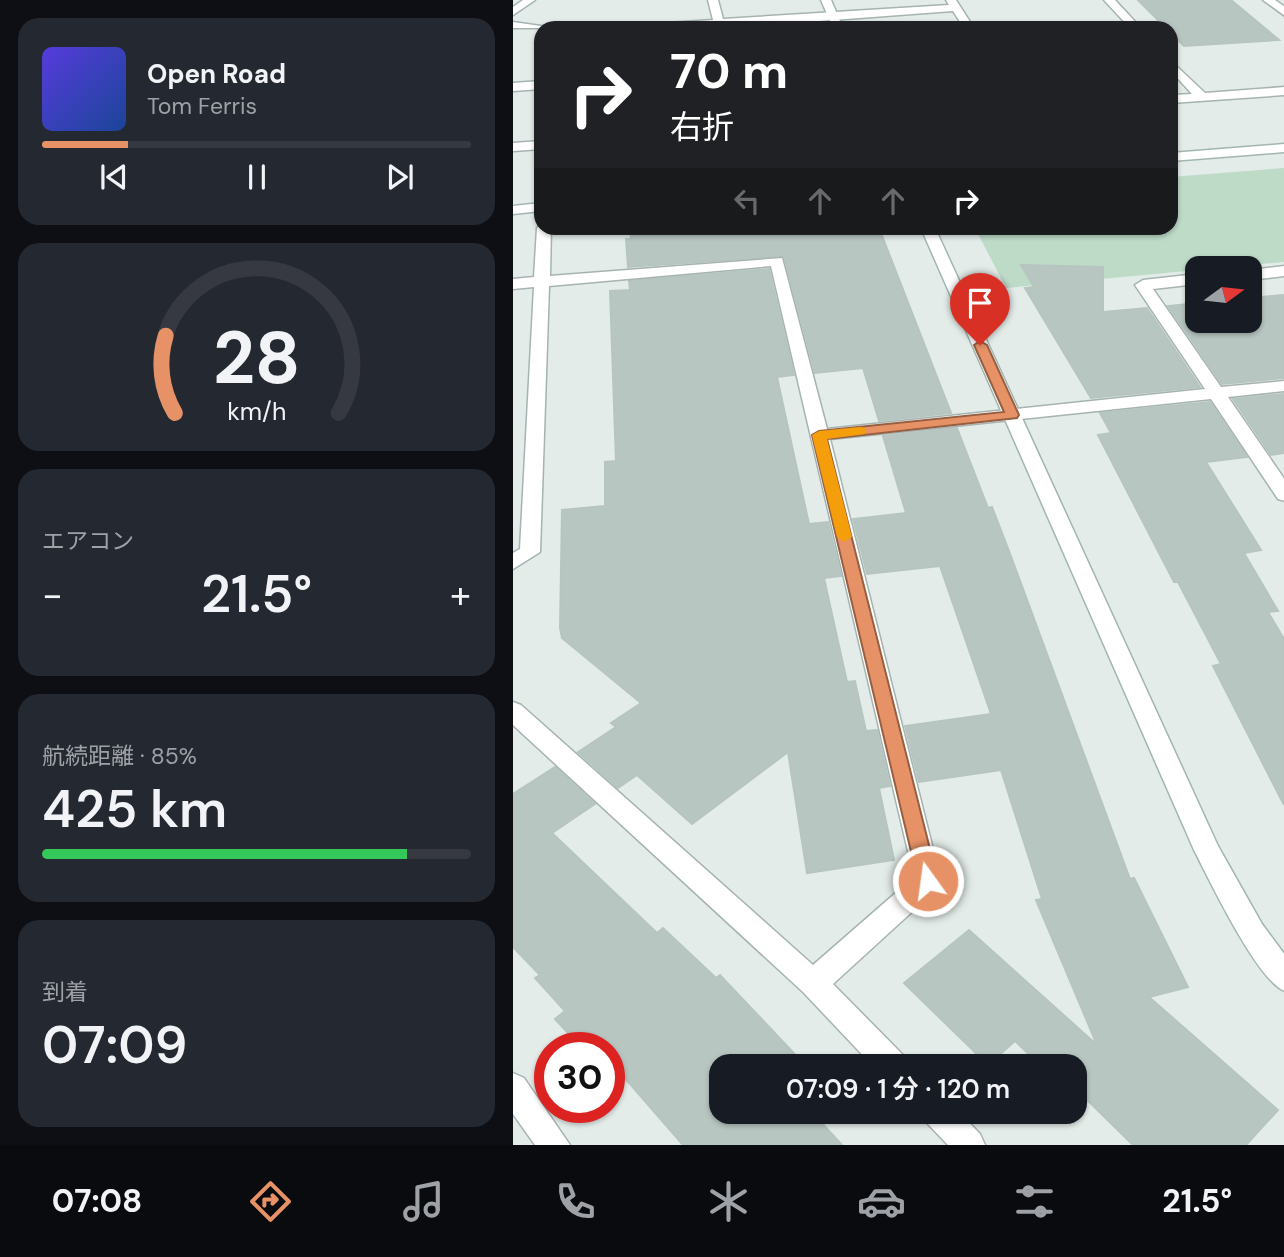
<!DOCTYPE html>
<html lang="ja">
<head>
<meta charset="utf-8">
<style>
	:root { --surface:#171b24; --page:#242831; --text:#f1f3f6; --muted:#9ea1a6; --line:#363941; --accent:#e79266 }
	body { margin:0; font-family:"DM Sans","Noto Sans JP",sans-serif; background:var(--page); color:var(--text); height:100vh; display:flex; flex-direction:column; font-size:26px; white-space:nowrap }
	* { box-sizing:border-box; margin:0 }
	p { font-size:23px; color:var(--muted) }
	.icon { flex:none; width:38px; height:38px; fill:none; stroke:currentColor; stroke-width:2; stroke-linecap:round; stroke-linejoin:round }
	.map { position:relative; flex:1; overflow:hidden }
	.side { display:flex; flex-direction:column; gap:18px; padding:18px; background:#0d0f14; width:513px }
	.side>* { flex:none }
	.guide { position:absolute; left:21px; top:21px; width:644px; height:214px; border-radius:21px; box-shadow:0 2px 5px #0004; background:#202124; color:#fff; overflow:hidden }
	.needle { width:46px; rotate:75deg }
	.fabs { position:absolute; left:672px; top:256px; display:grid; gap:14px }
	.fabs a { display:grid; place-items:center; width:77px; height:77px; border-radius:14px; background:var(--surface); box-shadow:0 2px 5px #0004; font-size:35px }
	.speed { position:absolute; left:21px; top:1032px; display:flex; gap:14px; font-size:35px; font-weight:700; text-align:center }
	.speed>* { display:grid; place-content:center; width:91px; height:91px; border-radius:50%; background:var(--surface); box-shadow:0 2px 5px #0004; line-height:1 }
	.speed .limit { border:10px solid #d22; background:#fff; color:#111 }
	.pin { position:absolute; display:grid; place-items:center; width:60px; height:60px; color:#fff; margin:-72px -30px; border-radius:50% 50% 50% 0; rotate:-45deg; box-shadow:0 0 7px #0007 }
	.pin .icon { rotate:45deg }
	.me { position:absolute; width:77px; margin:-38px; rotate:346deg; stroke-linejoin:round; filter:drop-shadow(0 0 5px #0008) }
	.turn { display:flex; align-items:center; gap:24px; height:147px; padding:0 21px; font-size:32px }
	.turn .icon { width:91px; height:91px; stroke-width:2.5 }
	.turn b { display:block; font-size:49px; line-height:60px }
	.lanes { display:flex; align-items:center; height:66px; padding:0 21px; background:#0003; justify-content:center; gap:35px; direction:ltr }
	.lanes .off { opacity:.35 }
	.big { font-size:52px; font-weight:600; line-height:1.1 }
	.side .widget { flex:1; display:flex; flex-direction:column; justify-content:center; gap:10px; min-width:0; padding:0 24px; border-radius:21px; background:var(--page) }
	.side .dial { align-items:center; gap:0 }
	.dial svg { height:182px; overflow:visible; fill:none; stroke:var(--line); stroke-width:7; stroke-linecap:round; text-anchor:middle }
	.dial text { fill:var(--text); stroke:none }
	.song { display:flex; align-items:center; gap:21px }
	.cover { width:84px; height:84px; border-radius:10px; background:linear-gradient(135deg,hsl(250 70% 55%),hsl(220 70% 35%)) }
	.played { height:7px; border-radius:4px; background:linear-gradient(90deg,var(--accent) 20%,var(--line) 20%) }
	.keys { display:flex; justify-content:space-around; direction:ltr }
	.heat { display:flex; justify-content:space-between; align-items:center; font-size:38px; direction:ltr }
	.charge { height:10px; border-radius:5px; background:linear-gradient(90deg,#34c759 85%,var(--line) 0) }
	.trip { position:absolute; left:196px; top:1054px; width:378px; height:70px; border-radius:21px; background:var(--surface); box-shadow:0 2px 5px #0004; font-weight:600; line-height:70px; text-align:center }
	.tabs { display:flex; height:112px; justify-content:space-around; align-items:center; background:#090b0e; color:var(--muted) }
	.tabs .icon { width:49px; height:49px }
	.tabs .on { color:var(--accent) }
	.tabs b { font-size:32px; color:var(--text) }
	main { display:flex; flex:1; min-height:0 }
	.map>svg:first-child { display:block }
	.green { fill:#bedbc8 }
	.building { fill:#b8c6c2; stroke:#b6c5c0; stroke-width:2 }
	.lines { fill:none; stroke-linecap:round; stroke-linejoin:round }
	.street-casing { stroke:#a6b3b0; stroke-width:3 }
	.secondary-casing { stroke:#a2b6b1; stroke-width:3 }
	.street { fill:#fff; fill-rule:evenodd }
	.secondary { fill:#fff; fill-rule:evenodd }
	.route { fill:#e79266; stroke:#965f42; stroke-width:2 }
	.slow { fill:#f59e0b }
</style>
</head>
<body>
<main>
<section class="side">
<div class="widget">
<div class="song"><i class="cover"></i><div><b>Open Road</b><p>Tom Ferris</p></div></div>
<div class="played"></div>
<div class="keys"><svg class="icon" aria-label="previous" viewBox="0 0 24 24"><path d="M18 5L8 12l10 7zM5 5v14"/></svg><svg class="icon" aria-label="pause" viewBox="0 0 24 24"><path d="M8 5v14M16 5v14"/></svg><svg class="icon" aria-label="next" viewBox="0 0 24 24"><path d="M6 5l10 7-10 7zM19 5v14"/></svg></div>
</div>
<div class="widget dial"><svg viewBox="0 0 100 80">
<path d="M14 69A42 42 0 1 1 86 69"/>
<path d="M14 69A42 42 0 0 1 10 35" stroke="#e79266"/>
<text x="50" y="56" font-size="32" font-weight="700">28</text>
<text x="50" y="72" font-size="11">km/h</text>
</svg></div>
<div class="widget"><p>エアコン</p>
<div class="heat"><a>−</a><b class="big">21.5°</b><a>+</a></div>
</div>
<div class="widget"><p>航続距離 · 85%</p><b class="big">425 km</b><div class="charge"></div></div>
<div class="widget"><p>到着</p><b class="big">07:09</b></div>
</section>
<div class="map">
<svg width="772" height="1145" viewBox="0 0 772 1145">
	<rect width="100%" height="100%" fill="#e3ece9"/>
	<path class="green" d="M 771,168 L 771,262 L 493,288 L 462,228 L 658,228 L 658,177 Z"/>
	<g class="building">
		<path d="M 625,0 L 718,0 L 766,40 L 671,46 L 658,33 L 658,28 L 653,28 Z"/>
		<path d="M 117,228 L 366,228 L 438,413 L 366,421 L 350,368 L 302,373 L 271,256 L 115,267 L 113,239 L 118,239 Z"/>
		<path d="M 508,265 L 590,267 L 590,312 L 634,308 L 687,387 L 578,398 L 512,288 L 521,287 Z"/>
		<path d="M 256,269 L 281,375 L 264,377 L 296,524 L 315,522 L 328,576 L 311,578 L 334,682 L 342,681 L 353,731 L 364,730 L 377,786 L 366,788 L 381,860 L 294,873 L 275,752 L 179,824 L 124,775 L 105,788 L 65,752 L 103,727 L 98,723 L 128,703 L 49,638 L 47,628 L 49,510 L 92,506 L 92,462 L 103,461 L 97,291 L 117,290 L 116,281 Z"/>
		<path d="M 771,295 L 771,378 L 709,384 L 655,306 L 684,303 L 684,320 L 737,320 L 737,298 Z"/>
		<path d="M 771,394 L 771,453 L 758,455 L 720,399 Z"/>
		<path d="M 697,402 L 734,457 L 693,462 L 748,550 L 731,553 L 765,611 L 755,612 L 771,639 L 771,805 L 700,666 L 708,664 L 665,582 L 661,582 L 585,435 L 598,433 L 587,413 Z"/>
		<path d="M 444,428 L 475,508 L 479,507 L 496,551 L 617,879 L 621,878 L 675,987 L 636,997 L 765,1110 L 733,1145 L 620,1145 L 562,1088 L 562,1066 L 528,1066 L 502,1041 L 475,1065 L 391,983 L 456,930 L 584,1045 L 523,900 L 529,899 L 488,770 L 406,782 L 392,726 L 478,714 L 427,566 L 354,574 L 340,519 L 393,513 L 370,436 Z"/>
		<path d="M 42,767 L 82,804 L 39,833 L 144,933 L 150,928 L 203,978 L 207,975 L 293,1066 L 208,1066 L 208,1111 L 312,1111 L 304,1118 L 329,1145 L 170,1145 L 96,1060 L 96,1048 L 69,1048 L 42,1019 L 52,1011 L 22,978 L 27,975 L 0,947 L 0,794 Z"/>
	</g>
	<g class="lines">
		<g class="street-casing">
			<g id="street">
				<path d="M 10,0 L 22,0 L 0,15 L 0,7 Z"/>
				<path d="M 195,0 L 205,0 L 210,19 L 436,5 L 433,0 L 443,0 L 461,28 L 451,28 L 440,11 L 212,28 L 119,28 L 124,25 L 200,20 Z"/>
				<path d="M 591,0 L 602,0 L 628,28 L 617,28 Z"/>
				<path d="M 750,0 L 762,0 L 772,7 L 772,16 Z"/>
				<path d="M 0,22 L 42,28 L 0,28 Z"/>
				<path d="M 658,61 L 692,93 L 772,87 L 772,95 L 658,103 L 658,95 L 679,94 L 658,71 Z"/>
				<path d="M 28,81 L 28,89 L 0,91 L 0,83 Z"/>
				<path d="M 28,141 L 28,149 L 0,151 L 0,143 Z"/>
				<path d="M 28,224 L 28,228 L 38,228 L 37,276 L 269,258 L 314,429 L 692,389 L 622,285 L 630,280 L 684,274 L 684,284 L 640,289 L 708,387 L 772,381 L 772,391 L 715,397 L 772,480 L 772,501 L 765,499 L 698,399 L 317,439 L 428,881 L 424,889 L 320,984 L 391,1056 L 395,1066 L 360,1066 L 290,992 L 0,725 L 0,702 L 8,705 L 300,965 L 401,877 L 258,266 L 36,286 L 27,552 L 0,569 L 0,553 L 7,549 L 21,287 L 0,289 L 0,279 L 21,277 L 24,228 Z"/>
				<path d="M 772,266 L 772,276 L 737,280 L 737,270 Z"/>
				<path d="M 0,1073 L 11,1078 L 57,1145 L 22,1145 L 0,1114 Z"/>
				<path d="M 409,1111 L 445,1111 L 467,1134 L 472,1145 L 435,1145 L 413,1122 Z"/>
			</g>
		</g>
		<g class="secondary-casing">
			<g id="secondary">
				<path d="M 308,0 L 318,0 L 330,28 L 320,28 Z"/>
				<path d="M 772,144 L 772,152 L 658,161 L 658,153 Z"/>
				<path d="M 28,203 L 28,211 L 0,214 L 0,206 Z"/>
				<path d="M 408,228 L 422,228 L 705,846 L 749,924 L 772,955 L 772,991 C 745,982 696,879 681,850 Z"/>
			</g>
		</g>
		<use href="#street" class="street"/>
		<use href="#secondary" class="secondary"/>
	</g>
	<path class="route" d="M 467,341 L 474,345 L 506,415 L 504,418 L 314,439 L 425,881 L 422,887 L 415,889 L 408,887 L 405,881 L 299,435 L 306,431 L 491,412 L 461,345 Z"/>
	<path class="slow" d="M 347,427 L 352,428 L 352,434 L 314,439 L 339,537 L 331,542 L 324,537 L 299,435 L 306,431 Z"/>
</svg>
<div class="fabs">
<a><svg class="needle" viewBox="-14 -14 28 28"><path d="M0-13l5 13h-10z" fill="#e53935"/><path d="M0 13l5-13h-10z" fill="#9ea1a6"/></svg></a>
</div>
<div class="speed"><div class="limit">30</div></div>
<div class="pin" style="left:467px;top:345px;background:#d93025"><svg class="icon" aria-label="arrive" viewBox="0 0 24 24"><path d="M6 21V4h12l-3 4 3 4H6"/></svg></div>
<svg class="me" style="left:415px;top:881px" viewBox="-20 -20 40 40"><circle r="17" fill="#e79266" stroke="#fff" stroke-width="3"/><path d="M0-11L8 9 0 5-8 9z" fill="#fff"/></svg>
<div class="trip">07:09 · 1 分 · 120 m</div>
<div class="guide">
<div class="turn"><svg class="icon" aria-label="right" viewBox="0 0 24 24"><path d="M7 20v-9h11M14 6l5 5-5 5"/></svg><div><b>70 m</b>右折</div></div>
<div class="lanes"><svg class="icon off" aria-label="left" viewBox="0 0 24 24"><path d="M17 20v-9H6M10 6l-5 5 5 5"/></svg><svg class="icon off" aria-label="ahead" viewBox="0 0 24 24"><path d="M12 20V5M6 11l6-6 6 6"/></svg><svg class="icon off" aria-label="ahead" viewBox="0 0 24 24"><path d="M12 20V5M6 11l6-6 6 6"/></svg><svg class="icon" aria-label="right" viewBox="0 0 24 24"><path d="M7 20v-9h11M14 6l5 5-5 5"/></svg></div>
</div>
</div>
</main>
<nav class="tabs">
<b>07:08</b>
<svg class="icon on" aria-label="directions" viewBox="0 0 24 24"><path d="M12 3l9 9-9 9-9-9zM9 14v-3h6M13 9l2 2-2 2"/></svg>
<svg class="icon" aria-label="music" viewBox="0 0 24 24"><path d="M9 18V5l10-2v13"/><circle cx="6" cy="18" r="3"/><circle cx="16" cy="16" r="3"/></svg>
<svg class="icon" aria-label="phone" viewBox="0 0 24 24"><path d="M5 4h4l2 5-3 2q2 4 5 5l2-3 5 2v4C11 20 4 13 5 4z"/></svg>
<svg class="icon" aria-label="climate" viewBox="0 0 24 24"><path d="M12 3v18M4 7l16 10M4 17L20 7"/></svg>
<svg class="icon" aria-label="car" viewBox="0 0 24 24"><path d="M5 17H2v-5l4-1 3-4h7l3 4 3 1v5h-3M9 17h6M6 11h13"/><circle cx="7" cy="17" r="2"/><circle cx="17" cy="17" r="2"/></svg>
<svg class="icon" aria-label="filters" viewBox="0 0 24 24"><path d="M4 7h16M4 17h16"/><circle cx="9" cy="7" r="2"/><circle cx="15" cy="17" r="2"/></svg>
<b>21.5°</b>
</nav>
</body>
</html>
